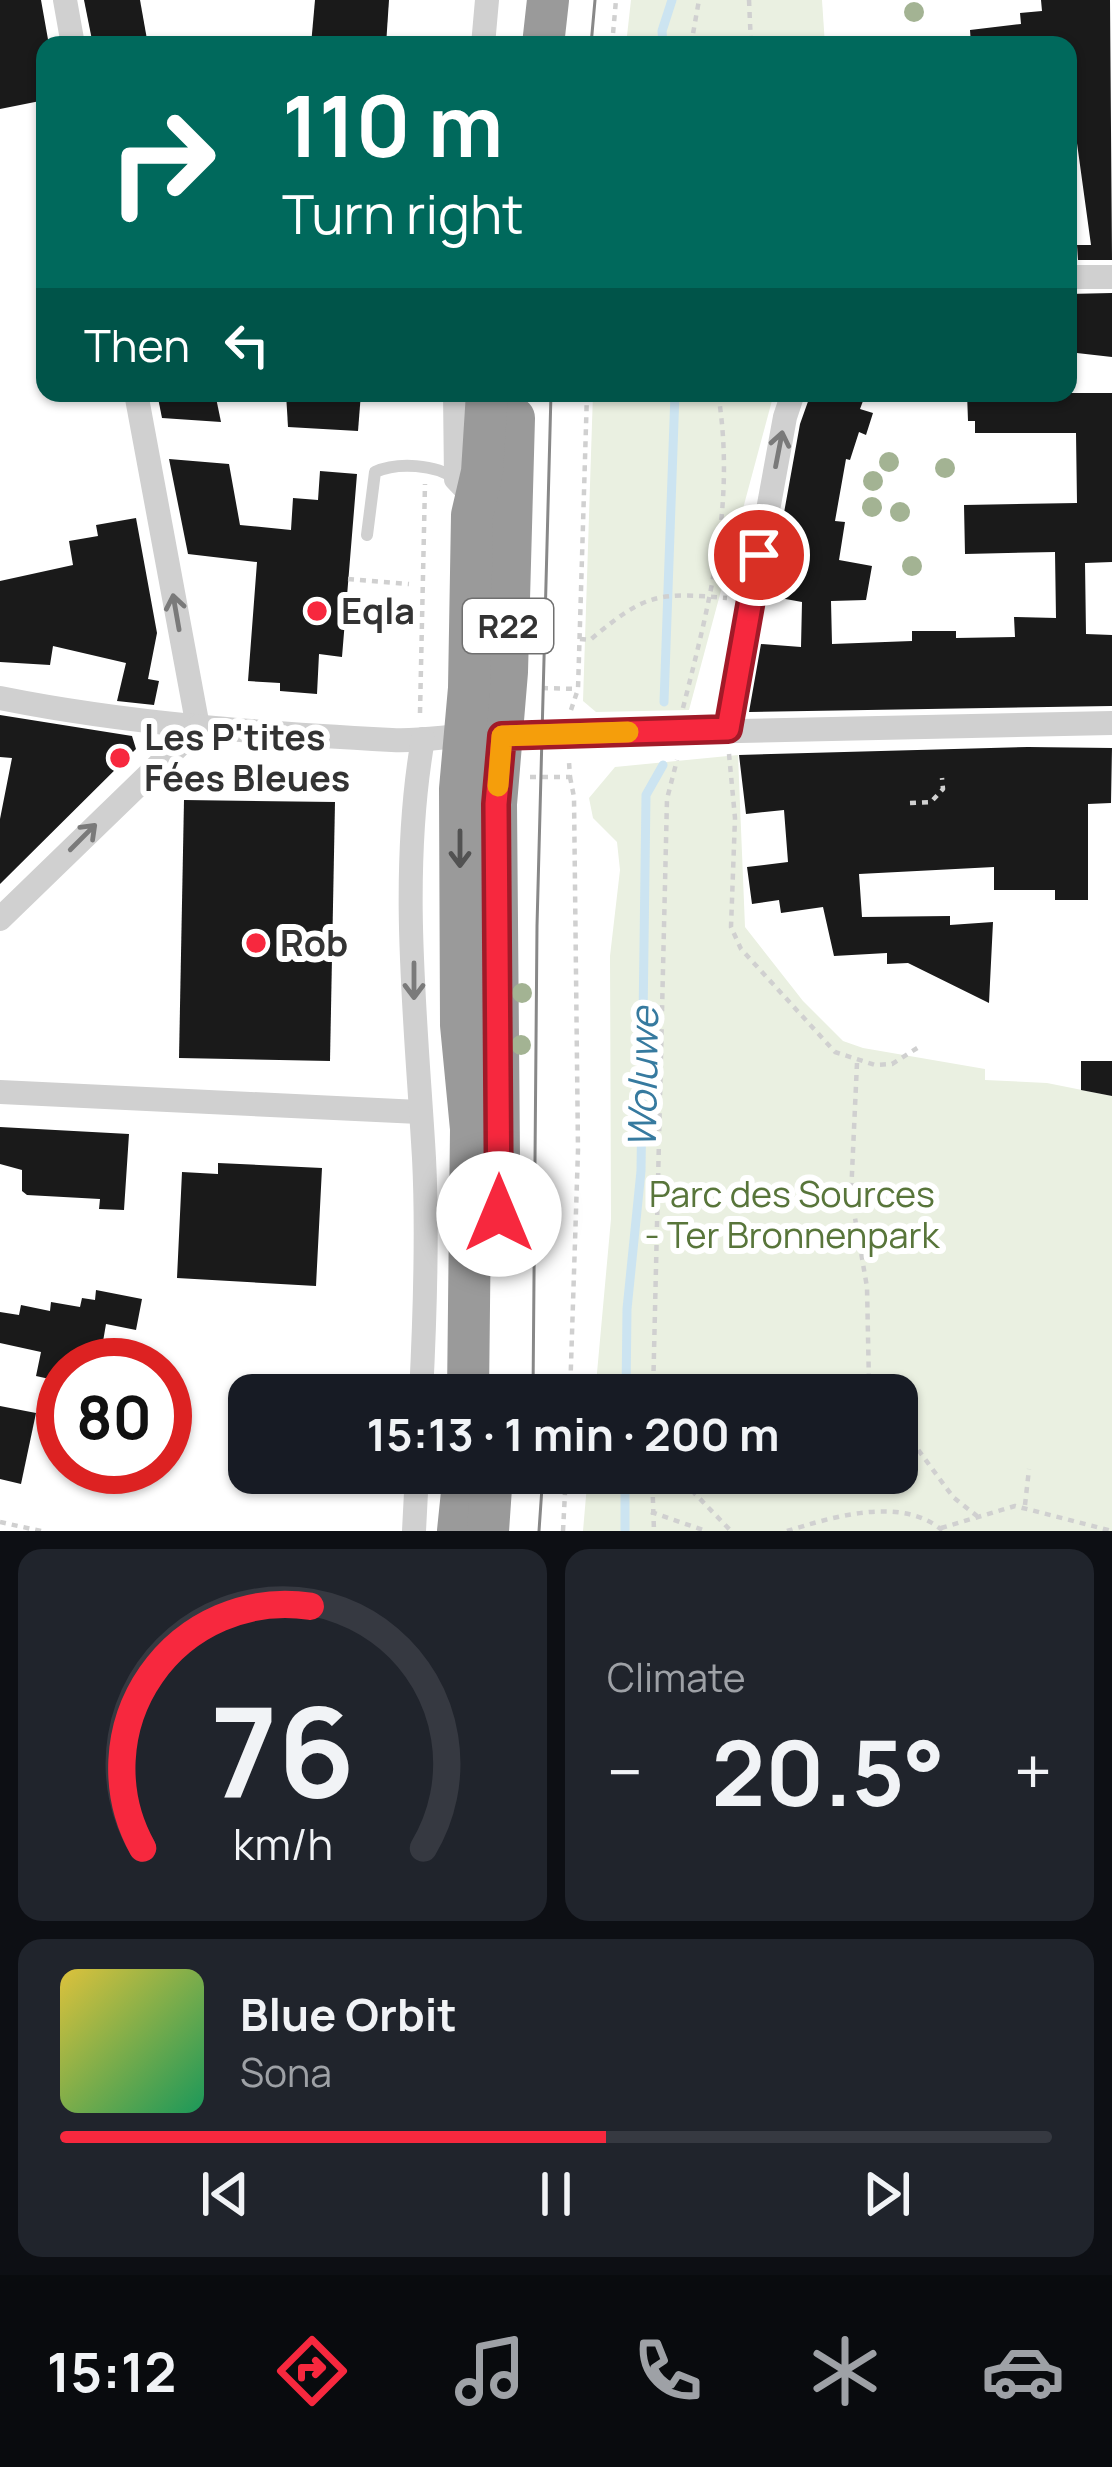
<!DOCTYPE html>
<html lang="en">
<head>
<meta charset="utf-8">
<style>
	:root { --surface:#171b24; --page:#20242c; --text:#f1f3f6; --muted:#9ea1a6; --line:#363941; --accent:#f7283e }
	body { margin:0; font-family:Manrope,sans-serif; background:var(--page); color:var(--text); height:100vh; display:flex; flex-direction:column; font-size:45px; white-space:nowrap }
	* { box-sizing:border-box; margin:0 }
	p { font-size:39px; color:var(--muted) }
	.icon { flex:none; width:66px; height:66px; fill:none; stroke:currentColor; stroke-width:2; stroke-linecap:round; stroke-linejoin:round }
	.map { position:relative; height:1531px; overflow:hidden }
	.drawer { display:flex; flex-direction:column; gap:18px; padding:18px; background:#0d0f14; flex:1 }
	.drawer>* { flex:none }
	.top-card { position:absolute; left:36px; top:36px; width:1041px; height:366px; border-radius:24px; box-shadow:0 3px 9px #0004; background:#00695c; color:#fff; overflow:hidden }
	.speed { position:absolute; left:36px; top:1338px; display:flex; gap:24px; font-size:60px; font-weight:700; text-align:center }
	.speed>* { display:grid; place-content:center; width:156px; height:156px; border-radius:50%; background:var(--surface); box-shadow:0 3px 9px #0004; line-height:1 }
	.speed .limit { border:18px solid #d22; background:#fff; color:#111 }
	.pin { position:absolute; display:grid; place-items:center; width:102px; height:102px; color:#fff; margin:-51px; border:6px solid #fff; border-radius:50%; box-shadow:0 3px 12px #0007 }
	.me { position:absolute; width:132px; margin:-66px; rotate:0deg; stroke-linejoin:round; filter:drop-shadow(0 0 9px #0008) }
	.turn { display:flex; align-items:center; gap:42px; height:252px; padding:0 48px; font-size:54px }
	.turn .icon { width:156px; height:156px; stroke-width:2.5 }
	.turn b { display:block; font-size:84px; line-height:102px }
	.then { display:flex; align-items:center; height:114px; padding:0 48px; background:#0003; gap:24px; font-size:45px }
	.big { font-size:90px; font-weight:700; line-height:1.1 }
	.drawer .widget { flex:1; display:flex; flex-direction:column; justify-content:center; gap:18px; min-width:0; padding:0 42px; border-radius:24px; background:var(--page) }
	.drawer .dial { align-items:center; gap:0 }
	.dial svg { height:312px; overflow:visible; fill:none; stroke:var(--line); stroke-width:7; stroke-linecap:round; text-anchor:middle }
	.dial text { fill:var(--text); stroke:none }
	.song { display:flex; align-items:center; gap:36px }
	.cover { width:144px; height:144px; border-radius:18px; background:linear-gradient(135deg,hsl(50 70% 55%),hsl(150 70% 35%)) }
	.played { height:12px; border-radius:6px; background:linear-gradient(90deg,var(--accent) 55%,var(--line) 55%) }
	.keys { display:flex; justify-content:space-around; direction:ltr }
	.heat { display:flex; justify-content:space-between; align-items:center; font-size:66px; direction:ltr }
	.drawer .tiles { flex:1; display:grid; gap:18px; grid-template-columns:1fr 1fr }
	.widget:last-child { grid-column:span 2 }
	.trip { position:absolute; left:228px; top:1374px; width:690px; height:120px; border-radius:24px; background:var(--surface); box-shadow:0 3px 9px #0004; font-weight:700; line-height:120px; text-align:center }
	.menu { display:flex; height:192px; justify-content:space-around; align-items:center; background:#090b0e; color:var(--muted) }
	.menu .icon { width:84px; height:84px }
	.menu .active { color:var(--accent) }
	.menu b { font-size:54px; color:var(--text) }
	.map>svg:first-child { display:block }
	.green { fill:#eaf0e1 }
	.lines { fill:none; stroke-linecap:round; stroke-linejoin:round }
	.stream { stroke:#cce4f1; stroke-width:9 }
	.building { fill:#1a1a1a }
	.path { stroke:#d0d0d0; stroke-width:4.5; stroke-dasharray:6 6; stroke-linecap:butt }
	.lane { stroke:#d0d0d0; stroke-width:12 }
	.street { stroke:#d0d0d0; stroke-width:24 }
	.highway { stroke:#9a9a9a; stroke-width:42 }
	.tram { stroke:#888; stroke-width:3 }
	.tree { fill:#a3b393 }
	.oneway { stroke:#7a7a7a }
	.oneway2 { stroke:#525252 }
	.route-casing { stroke:#a11a28; stroke-width:30 }
	.route { stroke:#f7283e; stroke-width:21 }
	.slow { stroke:#f59e0b; stroke-width:21 }
	.poi-dot { fill:#f7283e; stroke:#fff; stroke-width:4.5 }
	.labels { text-anchor:middle; stroke-width:12; stroke-linejoin:round; paint-order:stroke }
	.shield { fill:#fff; stroke:#707070; stroke-width:3 }
	.shield-label { font-size:33px; font-weight:bold; fill:#333 }
	.poi-label { font-size:36px; font-weight:bold; fill:#333; stroke:#fff; text-anchor:start }
	.park-label { font-size:36px; fill:#58753a; stroke:#fff }
	.water-label { font-size:39px; font-style:italic; fill:#367a9f; stroke:#fff }
</style>
</head>
<body>
<div class="map">
<svg width="1112" height="1531" viewBox="0 0 1112 1531">
	<rect width="100%" height="100%" fill="#fff"/>
	<g class="green">
		<path d="M 631,0 L 822,0 L 825,45 L 626,45 Z"/>
		<path d="M 593,393 L 774,393 L 689,710 L 596,712 L 583,701 Z"/>
		<path d="M 738,755 L 745,927 L 803,1001 L 843,1041 L 863,1048 L 985,1069 L 985,1080 L 1047,1083 L 1112,1096 L 1112,1531 L 583,1531 L 588,1473 L 897,1473 L 897,1395 L 595,1395 L 611,1219 L 610,956 L 620,870 L 617,842 L 593,818 L 589,798 L 615,767 Z"/>
	</g>
	<g class="lines">
		<g class="stream">
			<path d="M 663,45 L 662,31 L 672,0"/>
			<path d="M 664,702 L 675,393"/>
			<path d="M 626,1395 L 627,1309 L 641,1171 L 646,795 L 663,765"/>
			<path d="M 625,1531 L 625,1473"/>
		</g>
	</g>
	<g class="building">
		<path d="M 0,0 L 41,0 L 49,45 L 45,45 L 45,100 L 0,109 Z"/>
		<path d="M 84,0 L 140,0 L 148,45 L 93,45 Z"/>
		<path d="M 315,0 L 389,0 L 386,45 L 311,45 Z"/>
		<path d="M 1041,0 L 1110,0 L 1112,260 L 1078,260 L 1077,245 L 1091,245 L 1076,136 L 1068,137 L 1068,45 L 971,45 L 970,30 L 1021,24 L 1020,13 L 1042,11 Z"/>
		<path d="M 1112,293 L 1112,357 L 1068,352 L 1068,294 Z"/>
		<path d="M 157,393 L 215,393 L 221,422 L 162,418 Z"/>
		<path d="M 286,393 L 361,393 L 358,431 L 288,427 Z"/>
		<path d="M 811,393 L 866,393 L 860,409 L 873,413 L 866,435 L 859,432 L 850,460 L 846,459 L 835,521 L 845,522 L 839,560 L 872,566 L 866,600 L 831,601 L 832,644 L 912,641 L 912,631 L 956,631 L 956,638 L 1015,637 L 1014,617 L 1056,618 L 1055,552 L 965,554 L 964,505 L 1077,503 L 1076,433 L 975,433 L 975,421 L 968,421 L 967,393 L 1112,393 L 1112,562 L 1085,563 L 1086,634 L 1112,635 L 1112,706 L 749,712 L 761,644 L 801,647 L 802,602 L 769,596 L 800,424 Z"/>
		<path d="M 169,459 L 229,464 L 240,525 L 291,530 L 293,498 L 318,500 L 320,471 L 357,474 L 342,657 L 319,654 L 317,694 L 280,691 L 280,683 L 248,681 L 257,562 L 188,554 Z"/>
		<path d="M 136,518 L 157,633 L 148,679 L 159,681 L 154,705 L 117,701 L 126,663 L 53,646 L 50,665 L 0,662 L 0,581 L 73,565 L 69,541 L 98,536 L 96,525 Z"/>
		<path d="M 0,715 L 132,736 L 136,749 L 0,884 L 0,819 L 12,758 L 0,757 Z"/>
		<path d="M 1028,747 L 1112,748 L 1111,803 L 1088,804 L 1088,900 L 1055,900 L 1055,890 L 994,890 L 994,867 L 859,874 L 862,917 L 950,916 L 950,925 L 993,922 L 989,1003 L 908,963 L 887,964 L 887,953 L 834,956 L 823,907 L 781,913 L 779,900 L 752,904 L 747,867 L 788,862 L 784,810 L 746,814 L 739,755 Z"/>
		<path d="M 184,800 L 335,802 L 330,1061 L 179,1058 Z"/>
		<path d="M 1081,1061 L 1112,1061 L 1112,1096 L 1081,1090 Z"/>
		<path d="M 0,1127 L 129,1134 L 124,1210 L 99,1209 L 100,1199 L 27,1195 L 22,1191 L 22,1170 L 0,1164 Z"/>
		<path d="M 218,1163 L 322,1168 L 316,1286 L 177,1278 L 182,1172 L 218,1174 Z"/>
		<path d="M 96,1290 L 142,1299 L 136,1330 L 106,1324 L 99,1365 L 63,1365 L 63,1382 L 36,1376 L 41,1352 L 0,1343 L 0,1312 L 19,1315 L 21,1305 L 50,1311 L 51,1302 L 80,1307 L 82,1298 L 95,1300 Z"/>
		<path d="M 0,1406 L 36,1413 L 21,1484 L 0,1479 Z"/>
	</g>
	<g class="lines">
		<g class="path">
			<path d="M 749,0 L 751,45"/>
			<path d="M 612,45 L 616,0"/>
			<path d="M 691,45 L 699,0"/>
			<path d="M 348,579 L 409,584"/>
			<path d="M 580,639 L 590,640 C 645,594 656,592 727,598"/>
			<path d="M 542,688 L 578,689"/>
			<path d="M 683,708 C 710,601 736,503 718,393"/>
			<path d="M 571,710 L 578,689 L 587,393"/>
			<path d="M 420,713 L 425,484"/>
			<path d="M 729,754 L 735,818 L 731,927 L 741,949 L 835,1052 L 875,1065 L 892,1064 L 922,1045"/>
			<path d="M 530,777 L 570,777 L 569,762"/>
			<path d="M 570,777 L 574,797 L 578,1150 L 570,1395"/>
			<path d="M 910,803 L 931,802 L 943,789 L 942,778"/>
			<path d="M 857,1063 L 851,1195 L 867,1287 L 869,1384 L 877,1395"/>
			<path d="M 653,1395 L 667,799 L 677,760"/>
			<path d="M 897,1421 L 953,1497 L 977,1516"/>
			<path d="M 652,1473 L 654,1531"/>
			<path d="M 675,1473 L 731,1531"/>
			<path d="M 1025,1505 L 1029,1469"/>
			<path d="M 651,1512 L 706,1531"/>
			<path d="M 0,1522 L 41,1531"/>
			<path d="M 941,1528 L 1015,1506 L 1112,1531"/>
			<path d="M 563,1531 L 566,1473"/>
			<path d="M 787,1531 C 833,1517 902,1495 943,1531"/>
		</g>
		<path class="lane" d="M 367,535 L 375,472 C 397,462 436,464 455,479"/>
		<g class="street">
			<path d="M 65,0 L 73,45"/>
			<path d="M 483,45 L 487,0"/>
			<path d="M 1068,277 L 1112,277"/>
			<path d="M 136,393 L 198,727"/>
			<path d="M 455,393 L 456,479 L 474,498"/>
			<path d="M 0,698 C 129,724 260,733 392,740 C 430,742 462,732 501,736 L 1112,723"/>
			<path d="M 728,729 L 785,417 L 793,393"/>
			<path d="M 0,919 L 198,727"/>
			<path d="M 0,1092 L 419,1112"/>
			<path d="M 421,1395 C 425,1316 428,1236 424,1158 C 416,1020 399,876 423,739"/>
			<path d="M 414,1531 L 417,1473"/>
		</g>
		<g class="highway">
			<path d="M 543,45 L 548,0"/>
			<path d="M 499,1159 L 496,804 L 507,672 L 514,418"/>
			<path d="M 468,1395 L 471,1129 L 461,1025 L 460,789 L 469,688 L 472,515 L 482,472 L 487,393"/>
			<path d="M 458,1531 L 464,1473"/>
			<path d="M 488,1531 L 492,1473"/>
		</g>
		<g class="tram">
			<path d="M 591,45 L 595,0"/>
			<path d="M 533,1395 L 537,926 L 551,393"/>
			<path d="M 539,1531 L 543,1473"/>
		</g>
	</g>
	<g class="tree">
		<circle cx="914" cy="12" r="10"/>
		<circle cx="889" cy="462" r="10"/>
		<circle cx="945" cy="468" r="10"/>
		<circle cx="873" cy="481" r="10"/>
		<circle cx="872" cy="507" r="10"/>
		<circle cx="900" cy="512" r="10"/>
		<circle cx="912" cy="566" r="10"/>
		<circle cx="522" cy="993" r="10"/>
		<circle cx="521" cy="1045" r="10"/>
	</g>
	<defs><path id="oneway-shaft" d="M-6 0H5M1.5-3L5.5 0L1.5 3" fill="none" stroke-width="1.6" stroke-linecap="round" stroke-linejoin="round" transform="scale(3)"/></defs>
	<g class="oneway">
		<use href="#oneway-shaft" transform="translate(779 449) rotate(-79)"/>
		<use href="#oneway-shaft" transform="translate(176 612) rotate(-100)"/>
		<use href="#oneway-shaft" transform="translate(83 837) rotate(-45)"/>
		<use href="#oneway-shaft" transform="translate(414 981) rotate(90)"/>
	</g>
	<use class="oneway2" href="#oneway-shaft" transform="translate(460 849) rotate(90)"/>
	<g class="lines">
		<g class="route-casing">
			<path id="route" d="M 499,1214 L 496,804 L 502,736 L 728,729 L 759,555"/>
		</g>
		<use href="#route" class="route"/>
		<path class="slow" d="M 498,786 L 502,736 L 628,732"/>
	</g>
	<g class="poi-dot">
		<circle cx="317" cy="611" r="12"/>
		<circle cx="120" cy="758" r="12"/>
		<circle cx="256" cy="943" r="12"/>
	</g>
	<g class="labels">
		<rect class="shield" x="463" y="599" width="90" height="54" rx="9"/>
		<g class="shield-label">
			<text x="508" y="638">R22</text>
		</g>
		<g class="poi-label">
			<text x="341" y="624">Eqla</text>
			<text x="144" y="750">Les P'tites<tspan x="144" dy="41">Fées Bleues</tspan></text>
			<text x="280" y="956">Rob</text>
		</g>
		<g class="park-label">
			<text x="792" y="1207">Parc des Sources<tspan x="792" dy="41">- Ter Bronnenpark</tspan></text>
		</g>
		<g class="water-label">
			<text transform="translate(643 1078) rotate(-89)" y="14">Woluwe</text>
		</g>
	</g>
</svg>
<div class="speed"><div class="limit">80</div></div>
<div class="pin" style="left:759px;top:555px;background:#d93025"><svg class="icon" aria-label="arrive" viewBox="0 0 24 24"><path d="M6 21V4h12l-3 4 3 4H6"/></svg></div>
<svg class="me" style="left:499px;top:1214px" viewBox="-20 -20 40 40"><circle r="19" fill="#fff"/><path d="M0-13L10 11 0 6-10 11z" fill="#f7283e"/></svg>
<div class="trip">15:13 · 1 min · 200 m</div>
<div class="top-card">
<div class="turn"><svg class="icon" aria-label="right" viewBox="0 0 24 24"><path d="M7 20v-9h11M14 6l5 5-5 5"/></svg><div><b>110 m</b>Turn right</div></div>
<div class="then">Then<svg class="icon" aria-label="left" viewBox="0 0 24 24"><path d="M17 20v-9H6M10 6l-5 5 5 5"/></svg></div>
</div>
</div>
<section class="drawer">
<div class="tiles">
<div class="widget dial"><svg viewBox="0 0 100 80">
<path d="M14 69A42 42 0 1 1 86 69"/>
<path d="M14 69A42 42 0 0 1 57 7" stroke="#f7283e"/>
<text x="50" y="56" font-size="32" font-weight="700">76</text>
<text x="50" y="72" font-size="11">km/h</text>
</svg></div>
<div class="widget"><p>Climate</p>
<div class="heat"><a>−</a><b class="big">20.5°</b><a>+</a></div>
</div>
<div class="widget">
<div class="song"><i class="cover"></i><div><b>Blue Orbit</b><p>Sona</p></div></div>
<div class="played"></div>
<div class="keys"><svg class="icon" aria-label="previous" viewBox="0 0 24 24"><path d="M18 5L8 12l10 7zM5 5v14"/></svg><svg class="icon" aria-label="pause" viewBox="0 0 24 24"><path d="M8 5v14M16 5v14"/></svg><svg class="icon" aria-label="next" viewBox="0 0 24 24"><path d="M6 5l10 7-10 7zM19 5v14"/></svg></div>
</div>
</div>
</section>
<nav class="menu">
<b>15:12</b>
<svg class="icon active" aria-label="directions" viewBox="0 0 24 24"><path d="M12 3l9 9-9 9-9-9zM9 14v-3h6M13 9l2 2-2 2"/></svg>
<svg class="icon" aria-label="music" viewBox="0 0 24 24"><path d="M9 18V5l10-2v13"/><circle cx="6" cy="18" r="3"/><circle cx="16" cy="16" r="3"/></svg>
<svg class="icon" aria-label="phone" viewBox="0 0 24 24"><path d="M5 4h4l2 5-3 2q2 4 5 5l2-3 5 2v4C11 20 4 13 5 4z"/></svg>
<svg class="icon" aria-label="climate" viewBox="0 0 24 24"><path d="M12 3v18M4 7l16 10M4 17L20 7"/></svg>
<svg class="icon" aria-label="car" viewBox="0 0 24 24"><path d="M5 17H2v-5l4-1 3-4h7l3 4 3 1v5h-3M9 17h6M6 11h13"/><circle cx="7" cy="17" r="2"/><circle cx="17" cy="17" r="2"/></svg>
</nav>
</body>
</html>
